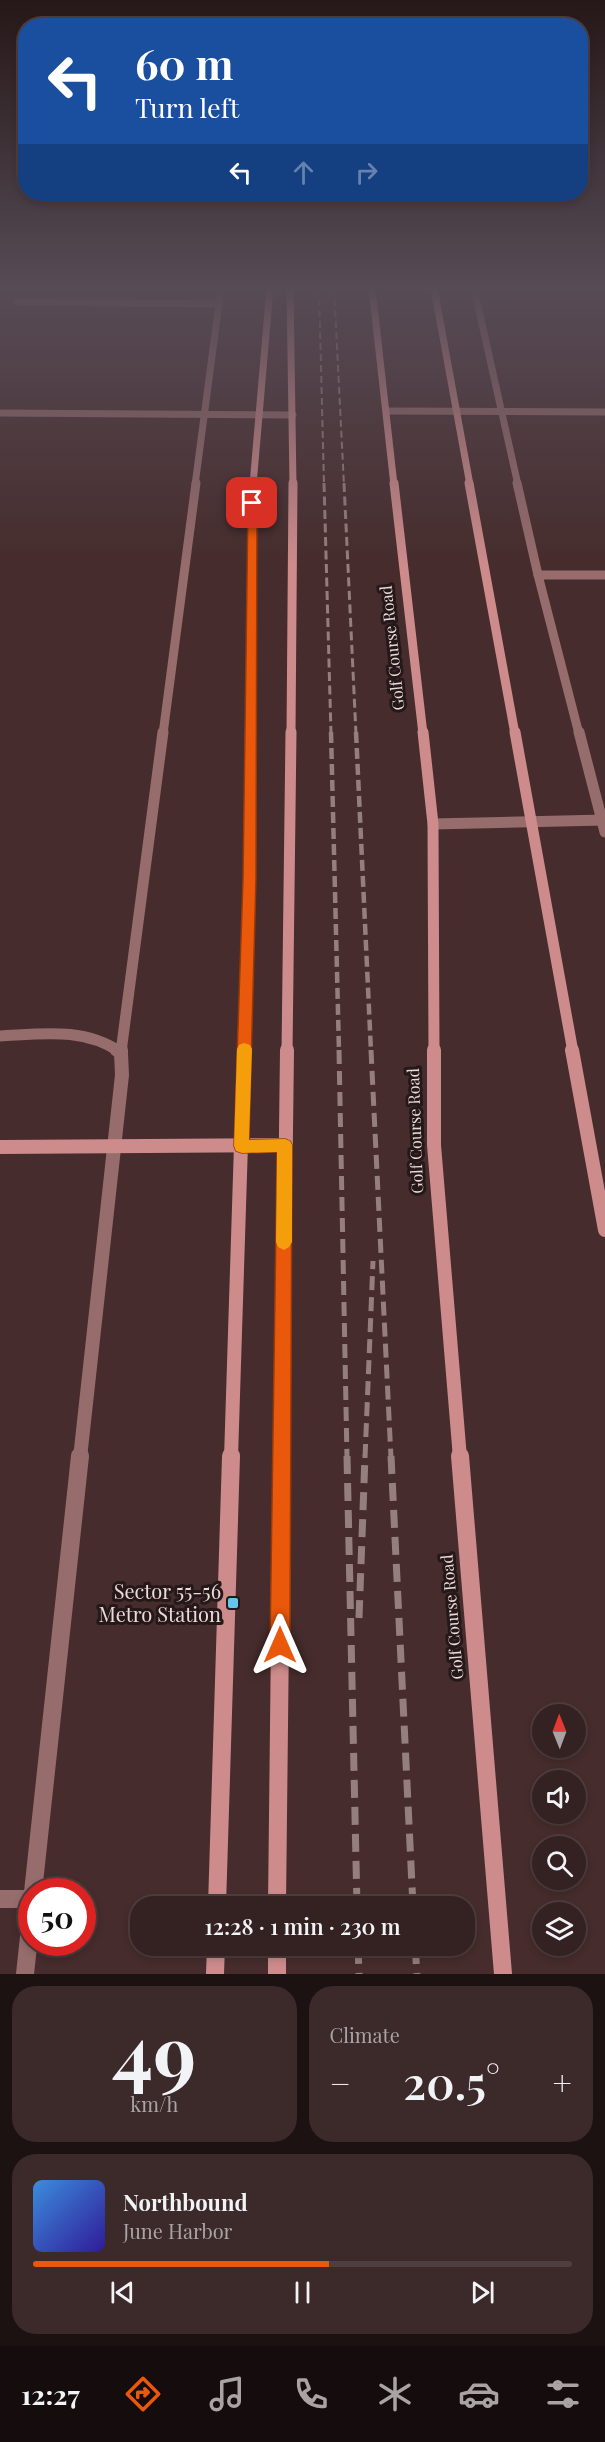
<!DOCTYPE html>
<html lang="en">
<head>
<meta charset="utf-8">
<style>
	:root { --surface:#342121; --page:#3c292a; --text:#f1f3f6; --muted:#a9a3a5; --line:#4e3e3f; --accent:#ea580c }
	body { margin:0; font-family:"Playfair Display",serif; background:var(--page); color:var(--text); height:100vh; display:flex; flex-direction:column; font-size:22px; white-space:nowrap }
	* { box-sizing:border-box; margin:0 }
	p { font-size:20px; color:var(--muted) }
	.icon { flex:none; width:33px; height:33px; fill:none; stroke:currentColor; stroke-width:2; stroke-linecap:round; stroke-linejoin:round }
	.map { position:relative; height:1974px; overflow:hidden }
	.panel { display:flex; flex-direction:column; gap:12px; padding:12px; background:#1d1212; flex:1 }
	.panel>* { flex:none }
	.guide { position:absolute; left:18px; top:18px; width:570px; height:183px; border-radius:24px; box-shadow:0 3px 9px #0003,0 0 0 2px var(--line); background:#1a4fa0; color:#fff; overflow:hidden }
	.needle { width:39px; rotate:359deg }
	.buttons { position:absolute; left:532px; top:1704px; display:grid; gap:12px }
	.buttons a { display:grid; place-items:center; width:54px; height:54px; border-radius:50%; background:var(--surface); box-shadow:0 3px 9px #0003,0 0 0 2px var(--line); font-size:30px }
	.speed { position:absolute; left:18px; top:1878px; display:flex; gap:12px; font-size:30px; font-weight:700; text-align:center }
	.speed>* { display:grid; place-content:center; width:78px; height:78px; border-radius:50%; background:var(--surface); box-shadow:0 3px 9px #0003,0 0 0 2px var(--line); line-height:1 }
	.speed .limit { border:9px solid #d22; background:#fff; color:#111 }
	.pin { position:absolute; display:grid; place-items:center; width:51px; height:51px; color:#fff; margin:-26px; border-radius:12px; box-shadow:0 3px 9px #0006 }
	.me { position:absolute; width:66px; margin:-33px; rotate:0deg; stroke-linejoin:round; filter:drop-shadow(0 0 4px #0008) }
	.turn { display:flex; align-items:center; gap:21px; height:126px; padding:0 18px; font-size:27px }
	.turn .icon { width:78px; height:78px; stroke-width:2.5 }
	.turn b { display:block; font-size:42px; line-height:51px }
	.lanes { display:flex; align-items:center; height:57px; padding:0 18px; background:#0003; justify-content:center; gap:30px; direction:ltr }
	.lanes .off { opacity:.35 }
	.big { font-size:45px; font-weight:600; line-height:1.1 }
	.panel .tile { flex:1; display:flex; flex-direction:column; justify-content:center; gap:9px; min-width:0; padding:0 21px; border-radius:24px; background:var(--page) }
	.panel .dial { align-items:center; gap:0 }
	.dial b { font-size:78px; line-height:1 }
	.song { display:flex; align-items:center; gap:18px }
	.cover { width:72px; height:72px; border-radius:9px; background:linear-gradient(135deg,hsl(210 70% 55%),hsl(250 70% 35%)) }
	.played { height:6px; border-radius:3px; background:linear-gradient(90deg,var(--accent) 55%,var(--line) 55%) }
	.keys { display:flex; justify-content:space-around; direction:ltr }
	.heat { display:flex; justify-content:space-between; align-items:center; font-size:33px; direction:ltr }
	.panel .tiles { flex:1; display:grid; gap:12px; grid-template-columns:1fr 1fr }
	.tile:last-child { grid-column:span 2 }
	.trip { position:absolute; left:130px; top:1896px; width:345px; height:60px; border-radius:24px; background:var(--surface); box-shadow:0 3px 9px #0003,0 0 0 2px var(--line); font-weight:600; line-height:60px; text-align:center }
	.dock { display:flex; height:96px; justify-content:space-around; align-items:center; background:#150d0d; color:var(--muted) }
	.dock .icon { width:42px; height:42px }
	.dock .on { color:var(--accent) }
	.dock b { font-size:27px; color:var(--text) }
	.map>svg:first-child { display:block }
	.lines { fill:none; stroke-linecap:round; stroke-linejoin:round }
	.street-far4 { stroke:#966c6c; stroke-width:7 }
	.street-far3 { stroke:#966c6c; stroke-width:9 }
	.street-far2 { stroke:#966c6c; stroke-width:11 }
	.street-far1 { stroke:#966c6c; stroke-width:14 }
	.street { stroke:#966c6c; stroke-width:18 }
	.secondary-far4 { stroke:#cd8b8b; stroke-width:7 }
	.secondary-far3 { stroke:#cd8b8b; stroke-width:9 }
	.secondary-far2 { stroke:#cd8b8b; stroke-width:11 }
	.secondary-far1 { stroke:#cd8b8b; stroke-width:14 }
	.secondary { stroke:#cd8b8b; stroke-width:18 }
	.rail-far4 { stroke:#947e7e; stroke-width:2; stroke-dasharray:7 4; stroke-linecap:butt }
	.rail-far3 { stroke:#947e7e; stroke-width:3; stroke-dasharray:9 4.5; stroke-linecap:butt }
	.rail-far2 { stroke:#947e7e; stroke-width:4.5; stroke-dasharray:11 5; stroke-linecap:butt }
	.rail-far1 { stroke:#947e7e; stroke-width:5; stroke-dasharray:14 7; stroke-linecap:butt }
	.rail { stroke:#947e7e; stroke-width:7; stroke-dasharray:18 9; stroke-linecap:butt }
	.route { fill:#ea580c; stroke:#983908; stroke-width:1.5 }
	.slow { fill:#f59e0b }
	.poi-dot { fill:#65c5ee; stroke:#241818; stroke-width:2 }
	.labels { text-anchor:middle; stroke-width:6; stroke-linejoin:round; paint-order:stroke }
	.street-label { font-size:16px; fill:#ebdad9; stroke:#241818 }
	.near-poi-label { font-size:20px; fill:#ebdad9; stroke:#241818; text-anchor:end }
</style>
</head>
<body>
<div class="map">
<svg width="605" height="1974" viewBox="0 0 605 1974">
	<rect width="100%" height="100%" fill="#462c2c"/>
	<g class="lines">
		<g class="street-far4">
			<path d="M 474,288 L 518,485"/>
			<path d="M 18,302 L 220,304"/>
			<path d="M 387,411 L 605,412"/>
			<path d="M 0,413 L 293,415"/>
			<path d="M 195,485 L 221,288"/>
		</g>
		<g class="street-far3">
			<path d="M 517,483 L 538,575 L 579,734"/>
			<path d="M 538,575 L 605,575"/>
			<path d="M 163,734 L 196,483"/>
		</g>
		<g class="street-far2">
			<path d="M 579,732 L 605,832"/>
			<path d="M 433,824 L 605,820"/>
			<path d="M 0,1036 C 41,1034 84,1027 120,1052"/>
			<path d="M 121,1052 L 163,732"/>
		</g>
		<g class="street-far1">
			<path d="M 121,1053 L 121,1050"/>
			<path d="M 80,1458 L 122,1075 L 121,1053 L 117,1050"/>
		</g>
		<g class="street">
			<path d="M 33,1892 L 80,1456"/>
			<path d="M 0,1899 L 32,1899"/>
			<path d="M 25,1974 L 32,1909"/>
		</g>
		<g class="secondary-far4">
			<path d="M 290,288 L 293,485"/>
			<path d="M 372,288 L 394,485"/>
			<path d="M 434,288 L 470,485"/>
			<path d="M 253,485 L 270,288"/>
		</g>
		<g class="secondary-far3">
			<path d="M 394,483 L 423,734"/>
			<path d="M 469,483 L 515,734"/>
			<path d="M 251,734 L 253,483"/>
			<path d="M 291,734 L 293,483"/>
		</g>
		<g class="secondary-far2">
			<path d="M 423,732 L 433,824 L 434,1052"/>
			<path d="M 515,732 L 573,1052"/>
			<path d="M 244,1052 L 250,879 L 251,732"/>
			<path d="M 287,1052 L 291,732"/>
		</g>
		<g class="secondary-far1">
			<path d="M 434,1050 L 434,1145 L 460,1458"/>
			<path d="M 572,1050 L 605,1230"/>
			<path d="M 0,1147 L 285,1145"/>
			<path d="M 231,1458 L 244,1050"/>
			<path d="M 282,1458 L 287,1050"/>
		</g>
		<g class="secondary">
			<path d="M 460,1456 L 503,1974"/>
			<path d="M 217,1906 L 231,1456"/>
			<path d="M 277,1906 L 282,1456"/>
			<path d="M 277,1946 L 277,1974"/>
			<path d="M 215,1974 L 216,1946"/>
		</g>
		<g class="rail-far4">
			<path d="M 319,288 L 324,485"/>
			<path d="M 334,288 L 344,485"/>
		</g>
		<g class="rail-far3">
			<path d="M 324,483 L 331,734"/>
			<path d="M 344,483 L 356,734"/>
		</g>
		<g class="rail-far2">
			<path d="M 331,732 L 339,1052"/>
			<path d="M 356,732 L 371,1052"/>
		</g>
		<g class="rail-far1">
			<path d="M 339,1050 L 347,1458"/>
			<path d="M 371,1050 L 391,1458"/>
			<path d="M 365,1458 L 373,1261"/>
		</g>
		<g class="rail">
			<path d="M 347,1456 L 357,1906"/>
			<path d="M 391,1456 L 413,1906"/>
			<path d="M 359,1618 L 365,1456"/>
			<path d="M 358,1946 L 359,1974"/>
			<path d="M 415,1946 L 417,1974"/>
		</g>
	</g>
	<linearGradient id="sky" x2="0" y2="1"><stop stop-color="#261818"/><stop offset="0.51" stop-color="#574b56"/><stop offset="1" stop-color="#574b56" stop-opacity="0"/></linearGradient>
	<rect width="605" height="565" fill="url(#sky)"/>
	<path class="route" d="M 252,500 L 257,503 L 256,879 L 249,1140 L 285,1139 L 290,1141 L 292,1145 L 290,1645 L 287,1652 L 280,1655 L 273,1652 L 270,1645 L 277,1152 L 242,1153 L 236,1151 L 234,1146 L 243,879 L 248,503 Z"/>
	<path class="slow" d="M 244,1043 L 250,1045 L 252,1049 L 249,1140 L 285,1139 L 290,1141 L 292,1145 L 292,1242 L 289,1247 L 284,1250 L 278,1247 L 276,1242 L 277,1152 L 242,1153 L 236,1151 L 234,1146 L 237,1049 L 239,1045 Z"/>
	<rect class="poi-dot" x="227" y="1597" width="12" height="12" rx="3"/>
	<g class="labels">
		<g class="street-label">
			<text transform="translate(392 648) rotate(-96)" y="6">Golf Course Road</text>
			<text transform="translate(415 1131) rotate(-92)" y="6">Golf Course Road</text>
			<text transform="translate(452 1617) rotate(-95)" y="6">Golf Course Road</text>
		</g>
		<g class="near-poi-label">
			<text x="221" y="1599">Sector 55-56<tspan x="221" dy="23">Metro Station</tspan></text>
		</g>
	</g>
</svg>
<div class="buttons">
<a><svg class="needle" viewBox="-14 -14 28 28"><path d="M0-13l5 13h-10z" fill="#e53935"/><path d="M0 13l5-13h-10z" fill="#a9a3a5"/></svg></a>
<a><svg class="icon" aria-label="sound" viewBox="0 0 24 24"><path d="M4 9h4l5-4v14l-5-4H4zM17 9q2 3 0 6"/></svg></a>
<a><svg class="icon" aria-label="search" viewBox="0 0 24 24"><circle cx="10" cy="10" r="6"/><path d="M15 15l6 6"/></svg></a>
<a><svg class="icon" aria-label="layers" viewBox="0 0 24 24"><path d="M12 4l9 5-9 5-9-5zM3 14l9 5 9-5"/></svg></a>
</div>
<div class="speed"><div class="limit">50</div></div>
<div class="pin" style="left:252px;top:503px;background:#d93025"><svg class="icon" aria-label="arrive" viewBox="0 0 24 24"><path d="M6 21V4h12l-3 4 3 4H6"/></svg></div>
<svg class="me" style="left:280px;top:1645px" viewBox="-20 -20 40 40"><path d="M0-17L14 15 0 8-14 15z" fill="#ea580c" stroke="#fff" stroke-width="4"/></svg>
<div class="trip">12:28 · 1 min · 230 m</div>
<div class="guide">
<div class="turn"><svg class="icon" aria-label="left" viewBox="0 0 24 24"><path d="M17 20v-9H6M10 6l-5 5 5 5"/></svg><div><b>60 m</b>Turn left</div></div>
<div class="lanes"><svg class="icon" aria-label="left" viewBox="0 0 24 24"><path d="M17 20v-9H6M10 6l-5 5 5 5"/></svg><svg class="icon off" aria-label="ahead" viewBox="0 0 24 24"><path d="M12 20V5M6 11l6-6 6 6"/></svg><svg class="icon off" aria-label="right" viewBox="0 0 24 24"><path d="M7 20v-9h11M14 6l5 5-5 5"/></svg></div>
</div>
</div>
<section class="panel">
<div class="tiles">
<div class="tile dial"><b>49</b><p>km/h</p></div>
<div class="tile"><p>Climate</p>
<div class="heat"><a>−</a><b class="big">20.5°</b><a>+</a></div>
</div>
<div class="tile">
<div class="song"><i class="cover"></i><div><b>Northbound</b><p>June Harbor</p></div></div>
<div class="played"></div>
<div class="keys"><svg class="icon" aria-label="previous" viewBox="0 0 24 24"><path d="M18 5L8 12l10 7zM5 5v14"/></svg><svg class="icon" aria-label="pause" viewBox="0 0 24 24"><path d="M8 5v14M16 5v14"/></svg><svg class="icon" aria-label="next" viewBox="0 0 24 24"><path d="M6 5l10 7-10 7zM19 5v14"/></svg></div>
</div>
</div>
</section>
<nav class="dock">
<b>12:27</b>
<svg class="icon on" aria-label="directions" viewBox="0 0 24 24"><path d="M12 3l9 9-9 9-9-9zM9 14v-3h6M13 9l2 2-2 2"/></svg>
<svg class="icon" aria-label="music" viewBox="0 0 24 24"><path d="M9 18V5l10-2v13"/><circle cx="6" cy="18" r="3"/><circle cx="16" cy="16" r="3"/></svg>
<svg class="icon" aria-label="phone" viewBox="0 0 24 24"><path d="M5 4h4l2 5-3 2q2 4 5 5l2-3 5 2v4C11 20 4 13 5 4z"/></svg>
<svg class="icon" aria-label="climate" viewBox="0 0 24 24"><path d="M12 3v18M4 7l16 10M4 17L20 7"/></svg>
<svg class="icon" aria-label="car" viewBox="0 0 24 24"><path d="M5 17H2v-5l4-1 3-4h7l3 4 3 1v5h-3M9 17h6M6 11h13"/><circle cx="7" cy="17" r="2"/><circle cx="17" cy="17" r="2"/></svg>
<svg class="icon" aria-label="filters" viewBox="0 0 24 24"><path d="M4 7h16M4 17h16"/><circle cx="9" cy="7" r="2"/><circle cx="15" cy="17" r="2"/></svg>
</nav>
</body>
</html>
